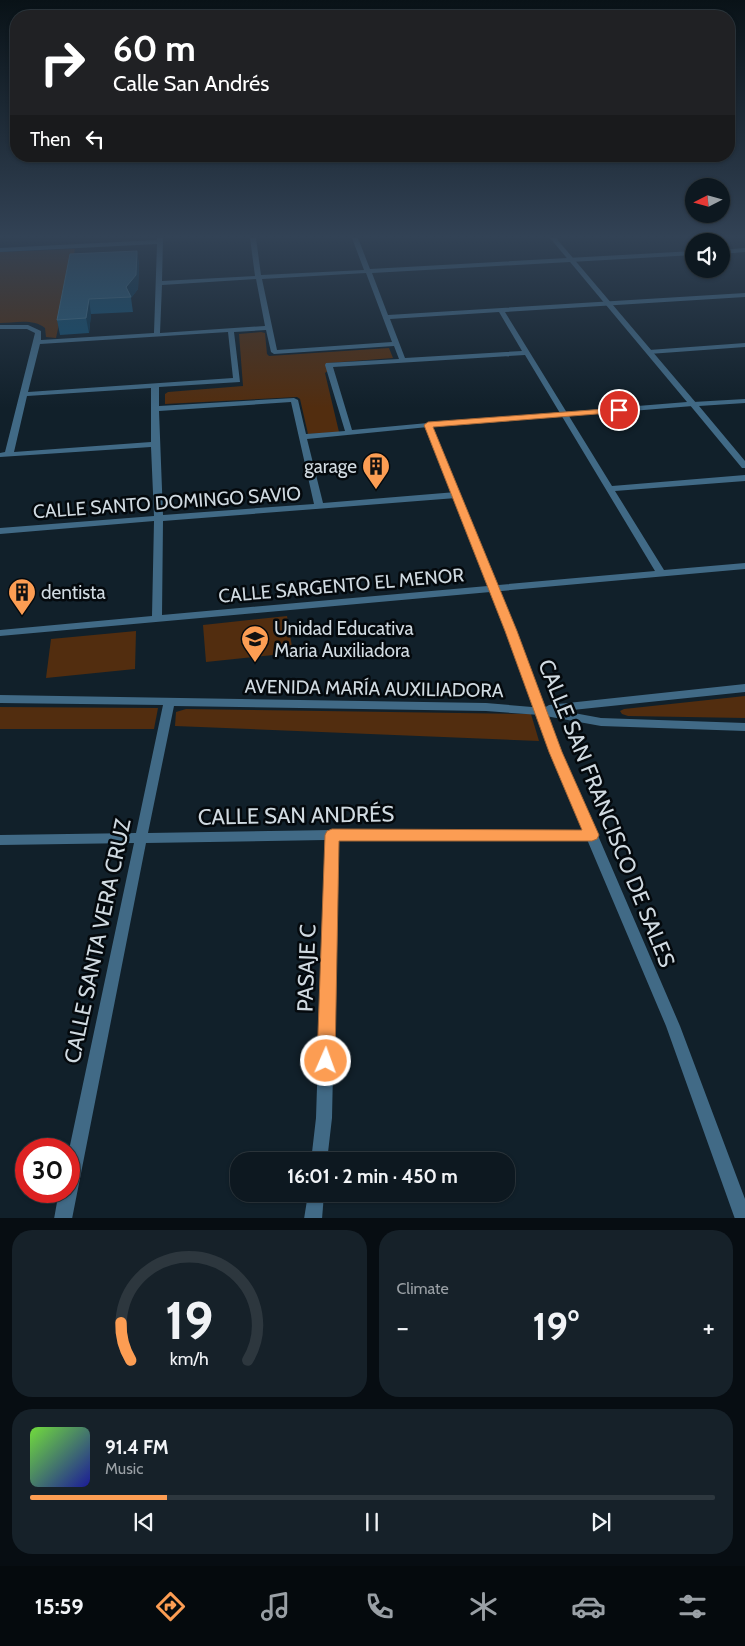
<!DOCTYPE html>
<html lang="en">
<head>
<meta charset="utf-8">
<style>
	:root { --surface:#0d1820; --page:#162129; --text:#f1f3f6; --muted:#9aa0a5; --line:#2d373e; --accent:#fc9d53 }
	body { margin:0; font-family:Cabin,sans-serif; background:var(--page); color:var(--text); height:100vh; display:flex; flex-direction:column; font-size:19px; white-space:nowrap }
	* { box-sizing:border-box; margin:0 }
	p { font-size:16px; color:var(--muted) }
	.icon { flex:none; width:28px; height:28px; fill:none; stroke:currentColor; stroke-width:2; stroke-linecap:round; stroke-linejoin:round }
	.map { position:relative; height:1218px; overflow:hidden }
	.drawer { display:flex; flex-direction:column; gap:12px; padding:12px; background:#070d12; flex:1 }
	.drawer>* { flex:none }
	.banner { position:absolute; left:10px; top:10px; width:725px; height:152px; border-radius:20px; box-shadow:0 1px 4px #0004,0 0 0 1px var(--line); background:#202124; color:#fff; overflow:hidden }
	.needle { width:32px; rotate:264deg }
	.buttons { position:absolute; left:685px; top:178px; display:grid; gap:10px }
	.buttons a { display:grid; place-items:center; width:45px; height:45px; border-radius:50%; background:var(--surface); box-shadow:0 1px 4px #0004,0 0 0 1px var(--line); font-size:25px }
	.speed { position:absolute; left:15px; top:1138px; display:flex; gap:10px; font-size:25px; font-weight:700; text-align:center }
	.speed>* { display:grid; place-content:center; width:65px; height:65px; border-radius:50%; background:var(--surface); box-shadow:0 1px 4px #0004,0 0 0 1px var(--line); line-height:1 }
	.speed .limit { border:8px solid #d22; background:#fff; color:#111 }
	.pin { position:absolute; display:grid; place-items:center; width:42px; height:42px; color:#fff; margin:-21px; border:2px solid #fff; border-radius:50%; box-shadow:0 1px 5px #0007 }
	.me { position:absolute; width:55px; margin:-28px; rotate:2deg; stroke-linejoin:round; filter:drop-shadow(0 0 4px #0008) }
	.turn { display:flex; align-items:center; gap:18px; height:105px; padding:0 20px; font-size:22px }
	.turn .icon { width:65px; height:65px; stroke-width:2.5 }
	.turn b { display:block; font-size:35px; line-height:42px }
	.then { display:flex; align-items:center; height:48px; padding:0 20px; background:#0003; gap:10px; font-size:19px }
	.big { font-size:38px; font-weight:700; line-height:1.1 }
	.drawer .widget { flex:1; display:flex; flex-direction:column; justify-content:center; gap:8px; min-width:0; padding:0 18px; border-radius:20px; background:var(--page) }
	.drawer .dial { align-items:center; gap:0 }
	.dial svg { height:130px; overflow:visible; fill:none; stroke:var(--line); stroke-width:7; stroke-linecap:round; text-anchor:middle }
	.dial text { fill:var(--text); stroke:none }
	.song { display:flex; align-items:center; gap:15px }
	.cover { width:60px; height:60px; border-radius:8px; background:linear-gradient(135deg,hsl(100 70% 55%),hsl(240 70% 35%)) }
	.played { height:5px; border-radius:2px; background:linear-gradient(90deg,var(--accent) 20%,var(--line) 20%) }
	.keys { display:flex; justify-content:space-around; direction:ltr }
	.heat { display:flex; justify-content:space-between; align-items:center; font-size:28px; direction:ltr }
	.drawer .tiles { flex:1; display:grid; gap:12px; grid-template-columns:1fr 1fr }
	.widget:last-child { grid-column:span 2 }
	.trip { position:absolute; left:230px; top:1152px; width:285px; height:50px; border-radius:20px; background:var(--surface); box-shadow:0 1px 4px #0004,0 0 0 1px var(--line); font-weight:700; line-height:50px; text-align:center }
	.menu { display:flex; height:80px; justify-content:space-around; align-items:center; background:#050a0d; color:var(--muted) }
	.menu .icon { width:35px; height:35px }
	.menu .active { color:var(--accent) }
	.menu b { font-size:22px; color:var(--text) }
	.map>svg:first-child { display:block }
	.green { fill:#522d0f }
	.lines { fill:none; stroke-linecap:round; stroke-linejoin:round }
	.minor { fill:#416a86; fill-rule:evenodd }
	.tertiary { fill:#416a86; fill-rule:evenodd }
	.wall { fill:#134f70 }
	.shaded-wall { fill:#0a364f }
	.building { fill:#285e7d; stroke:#42728c }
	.route { fill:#fc9d53; stroke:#a46636 }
	.labels { text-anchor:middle; stroke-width:5; stroke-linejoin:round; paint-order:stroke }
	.poi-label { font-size:19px; fill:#d0dae1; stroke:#04090d; text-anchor:start }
	.street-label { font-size:19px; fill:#d0dae1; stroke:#04090d }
	.near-street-label { font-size:22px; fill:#d0dae1; stroke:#04090d }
</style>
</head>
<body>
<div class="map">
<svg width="745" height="1219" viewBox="0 0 745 1219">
	<rect width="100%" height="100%" fill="#11202a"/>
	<g class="green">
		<path d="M 75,249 L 56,338 L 46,337 L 45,328 C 33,318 14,323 0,323 L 0,252 Z"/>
		<path d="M 261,332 L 265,333 L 267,354 L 269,356 L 389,348 L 393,358 L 328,363 L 329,370 L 325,373 L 339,432 L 308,434 L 300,399 L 297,397 L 165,404 L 165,394 L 168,392 L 243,386 L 239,334 Z"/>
		<path d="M 287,616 L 293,653 L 206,662 L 203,625 Z"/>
		<path d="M 136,631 L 135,669 L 46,678 L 51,639 Z"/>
		<path d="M 745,696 L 745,718 L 628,716 L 622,714 L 620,711 L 624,709 Z"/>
		<path d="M 0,707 L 158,708 L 154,729 L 0,729 Z"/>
		<path d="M 186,709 L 531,714 L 539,741 L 175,726 L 176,712 Z"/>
	</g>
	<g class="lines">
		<g class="minor">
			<path d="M 157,238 L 163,238 L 162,281 L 255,276 L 250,238 L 256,238 L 261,275 L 364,270 L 352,238 L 358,238 L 370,269 L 694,251 L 694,255 L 372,273 L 388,315 L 745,293 L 745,297 L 505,312 L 612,486 L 745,475 L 745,481 L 615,491 L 664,570 L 745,563 L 745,569 L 0,636 L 0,630 L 152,616 L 154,521 L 0,534 L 0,528 L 154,516 L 151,447 L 0,457 L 0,453 L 5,452 L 35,333 L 27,329 L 0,329 L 0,325 L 28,325 L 41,331 L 41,340 L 154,333 L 157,244 L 0,252 L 0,248 L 157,240 ZM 366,273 L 392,342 L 277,350 L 262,279 ZM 256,279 L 265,326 L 160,333 L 162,285 ZM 499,312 L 522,351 L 405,358 L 390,319 ZM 266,330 L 271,352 L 274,354 L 394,346 L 399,359 L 326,363 L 325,365 L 345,431 L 306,434 L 298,400 L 294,398 L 159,406 L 159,387 L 240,382 L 234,332 ZM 228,332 L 233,378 L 28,392 L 40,344 ZM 525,355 L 655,571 L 162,615 L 163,521 L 456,498 L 460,495 L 456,492 L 323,503 L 307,439 L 428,427 L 432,425 L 428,423 L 352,430 L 333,367 ZM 151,388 L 151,442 L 14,452 L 27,396 ZM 291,402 L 314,504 L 163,515 L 159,411 Z"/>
			<path d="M 745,248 L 745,252 L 721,254 L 721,250 Z"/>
			<path d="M 745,343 L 745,347 L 649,354 L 646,352 L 649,350 Z"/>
			<path d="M 745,399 L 745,403 L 699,406 L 745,461 L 745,468 L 742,468 L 689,404 L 693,402 Z"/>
			<path d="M 745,684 L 745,692 L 563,711 L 601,718 L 745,723 L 745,731 L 601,726 L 540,715 L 486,711 L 174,706 L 148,833 L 332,830 L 592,830 L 596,831 L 598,835 L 596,839 L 592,840 L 338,840 L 332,1118 L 327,1161 L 311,1161 L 316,1118 L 325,840 L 146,843 L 72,1219 L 54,1219 L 59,1191 L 69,1191 L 69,1150 L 134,843 L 0,845 L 0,835 L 136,833 L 163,705 L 0,703 L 0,695 L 486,703 L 544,708 L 549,705 Z"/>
			<path d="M 308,1194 L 324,1194 L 322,1219 L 304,1219 Z"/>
		</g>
		<path class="tertiary" d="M 550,238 L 556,238 L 697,404 L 693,406 L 433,427 L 516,631 L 562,752 L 680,1026 L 745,1199 L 745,1219 L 735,1219 L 666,1026 L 550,752 L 506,631 L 424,425 L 428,423 L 687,402 Z"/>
	</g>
	<path class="wall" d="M 137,251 L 139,265 L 138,289 L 131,298 L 133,312 L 91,314 L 89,333 L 60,335 L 57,320 Z"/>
	<g class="shaded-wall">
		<path d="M 137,251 L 139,265 L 138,289 L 131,298 L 126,287 Z"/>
		<path d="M 89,299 L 91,314 L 89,333 L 86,318 Z"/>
	</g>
	<path class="building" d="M 137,251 L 136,275 L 126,287 L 131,297 L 89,299 L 86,318 L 57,320 L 70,254 Z"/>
	<linearGradient id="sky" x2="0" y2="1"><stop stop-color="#091217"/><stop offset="0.58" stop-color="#324255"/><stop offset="1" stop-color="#324255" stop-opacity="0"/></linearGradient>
	<rect width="745" height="408" fill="url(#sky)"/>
	<path class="route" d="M 619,408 L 624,410 L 622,412 L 433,427 L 517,631 L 562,752 L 599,835 L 597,839 L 592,841 L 339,841 L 335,1061 L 332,1067 L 326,1069 L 320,1067 L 317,1061 L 325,835 L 327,831 L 332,829 L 582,830 L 549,752 L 505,631 L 424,425 L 428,422 Z"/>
	<defs>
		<g id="building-pin" transform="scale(1.4375)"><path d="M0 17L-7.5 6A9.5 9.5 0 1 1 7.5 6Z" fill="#fc9d53" stroke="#04090d"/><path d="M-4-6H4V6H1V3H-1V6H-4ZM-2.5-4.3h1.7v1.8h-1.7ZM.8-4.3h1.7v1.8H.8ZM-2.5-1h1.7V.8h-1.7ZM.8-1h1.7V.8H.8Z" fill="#111"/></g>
		<g id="school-pin" transform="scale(1.4375)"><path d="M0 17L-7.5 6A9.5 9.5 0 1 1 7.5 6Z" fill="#fc9d53" stroke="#04090d"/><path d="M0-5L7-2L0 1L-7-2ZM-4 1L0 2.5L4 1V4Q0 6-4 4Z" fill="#111"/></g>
	</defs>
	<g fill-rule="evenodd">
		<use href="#building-pin" x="376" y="466"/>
		<use href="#building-pin" x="22" y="592"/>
		<use href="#school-pin" x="255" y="639"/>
	</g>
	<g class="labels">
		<g class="poi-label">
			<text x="357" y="473" text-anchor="end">garage</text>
			<text x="41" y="599">dentista</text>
			<text x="274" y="635">Unidad Educativa<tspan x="274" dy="22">Maria Auxiliadora</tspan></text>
		</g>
		<g class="street-label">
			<text transform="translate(167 502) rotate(-4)" y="7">CALLE SANTO DOMINGO SAVIO</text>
			<text transform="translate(341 585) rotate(-5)" y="7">CALLE SARGENTO EL MENOR</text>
			<text transform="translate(374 688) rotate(1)" y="7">AVENIDA MARÍA AUXILIADORA</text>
		</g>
		<g class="near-street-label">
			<text transform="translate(607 813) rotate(68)" y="8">CALLE SAN FRANCISCO DE SALES</text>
			<text transform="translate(296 815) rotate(-1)" y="8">CALLE SAN ANDRÉS</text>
			<text transform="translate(97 941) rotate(-78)" y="8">CALLE SANTA VERA CRUZ</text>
			<text transform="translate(306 968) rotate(-88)" y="8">PASAJE C</text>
		</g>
	</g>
</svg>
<div class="buttons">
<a><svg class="needle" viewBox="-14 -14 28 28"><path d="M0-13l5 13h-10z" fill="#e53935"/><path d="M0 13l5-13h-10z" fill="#9aa0a5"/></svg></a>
<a><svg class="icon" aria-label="sound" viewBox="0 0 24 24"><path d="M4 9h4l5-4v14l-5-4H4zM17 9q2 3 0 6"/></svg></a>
</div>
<div class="speed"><div class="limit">30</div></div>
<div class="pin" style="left:619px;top:410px;background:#d93025"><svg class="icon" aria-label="arrive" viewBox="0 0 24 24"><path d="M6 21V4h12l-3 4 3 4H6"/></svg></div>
<svg class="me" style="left:326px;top:1061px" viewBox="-20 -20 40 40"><circle r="17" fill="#fc9d53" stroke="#fff" stroke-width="3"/><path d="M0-11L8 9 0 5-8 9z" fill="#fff"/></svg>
<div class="trip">16:01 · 2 min · 450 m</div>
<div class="banner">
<div class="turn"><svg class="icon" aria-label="right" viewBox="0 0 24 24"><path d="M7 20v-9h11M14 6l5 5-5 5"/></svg><div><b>60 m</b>Calle San Andrés</div></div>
<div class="then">Then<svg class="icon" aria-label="left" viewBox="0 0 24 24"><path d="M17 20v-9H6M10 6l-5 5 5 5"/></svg></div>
</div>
</div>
<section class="drawer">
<div class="tiles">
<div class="widget dial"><svg viewBox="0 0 100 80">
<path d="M14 69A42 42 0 1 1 86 69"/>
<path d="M14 69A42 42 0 0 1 8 46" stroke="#fc9d53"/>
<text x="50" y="56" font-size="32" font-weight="700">19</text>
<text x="50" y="72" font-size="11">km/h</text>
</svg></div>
<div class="widget"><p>Climate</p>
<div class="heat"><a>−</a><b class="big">19°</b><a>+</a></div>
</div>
<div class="widget">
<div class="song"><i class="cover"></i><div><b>91.4 FM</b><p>Music</p></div></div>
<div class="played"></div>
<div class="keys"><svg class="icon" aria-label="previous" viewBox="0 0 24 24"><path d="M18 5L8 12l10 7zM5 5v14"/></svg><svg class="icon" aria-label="pause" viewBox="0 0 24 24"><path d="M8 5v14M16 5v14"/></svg><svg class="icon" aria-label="next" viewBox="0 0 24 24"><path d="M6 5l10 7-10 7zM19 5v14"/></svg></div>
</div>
</div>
</section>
<nav class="menu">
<b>15:59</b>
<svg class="icon active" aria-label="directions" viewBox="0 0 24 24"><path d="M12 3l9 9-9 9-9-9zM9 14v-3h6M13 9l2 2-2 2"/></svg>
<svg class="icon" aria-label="music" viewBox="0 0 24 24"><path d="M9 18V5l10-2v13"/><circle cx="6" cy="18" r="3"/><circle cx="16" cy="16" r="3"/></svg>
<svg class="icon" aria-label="phone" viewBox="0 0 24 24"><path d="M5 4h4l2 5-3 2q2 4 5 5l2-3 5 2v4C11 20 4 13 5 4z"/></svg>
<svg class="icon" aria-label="climate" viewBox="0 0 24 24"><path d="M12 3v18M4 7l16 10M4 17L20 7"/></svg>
<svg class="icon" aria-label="car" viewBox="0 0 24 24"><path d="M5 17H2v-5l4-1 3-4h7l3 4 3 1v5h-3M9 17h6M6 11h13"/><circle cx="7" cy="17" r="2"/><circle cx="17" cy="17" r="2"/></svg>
<svg class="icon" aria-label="filters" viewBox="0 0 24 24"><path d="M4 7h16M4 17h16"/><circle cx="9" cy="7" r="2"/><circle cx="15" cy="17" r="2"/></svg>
</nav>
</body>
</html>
